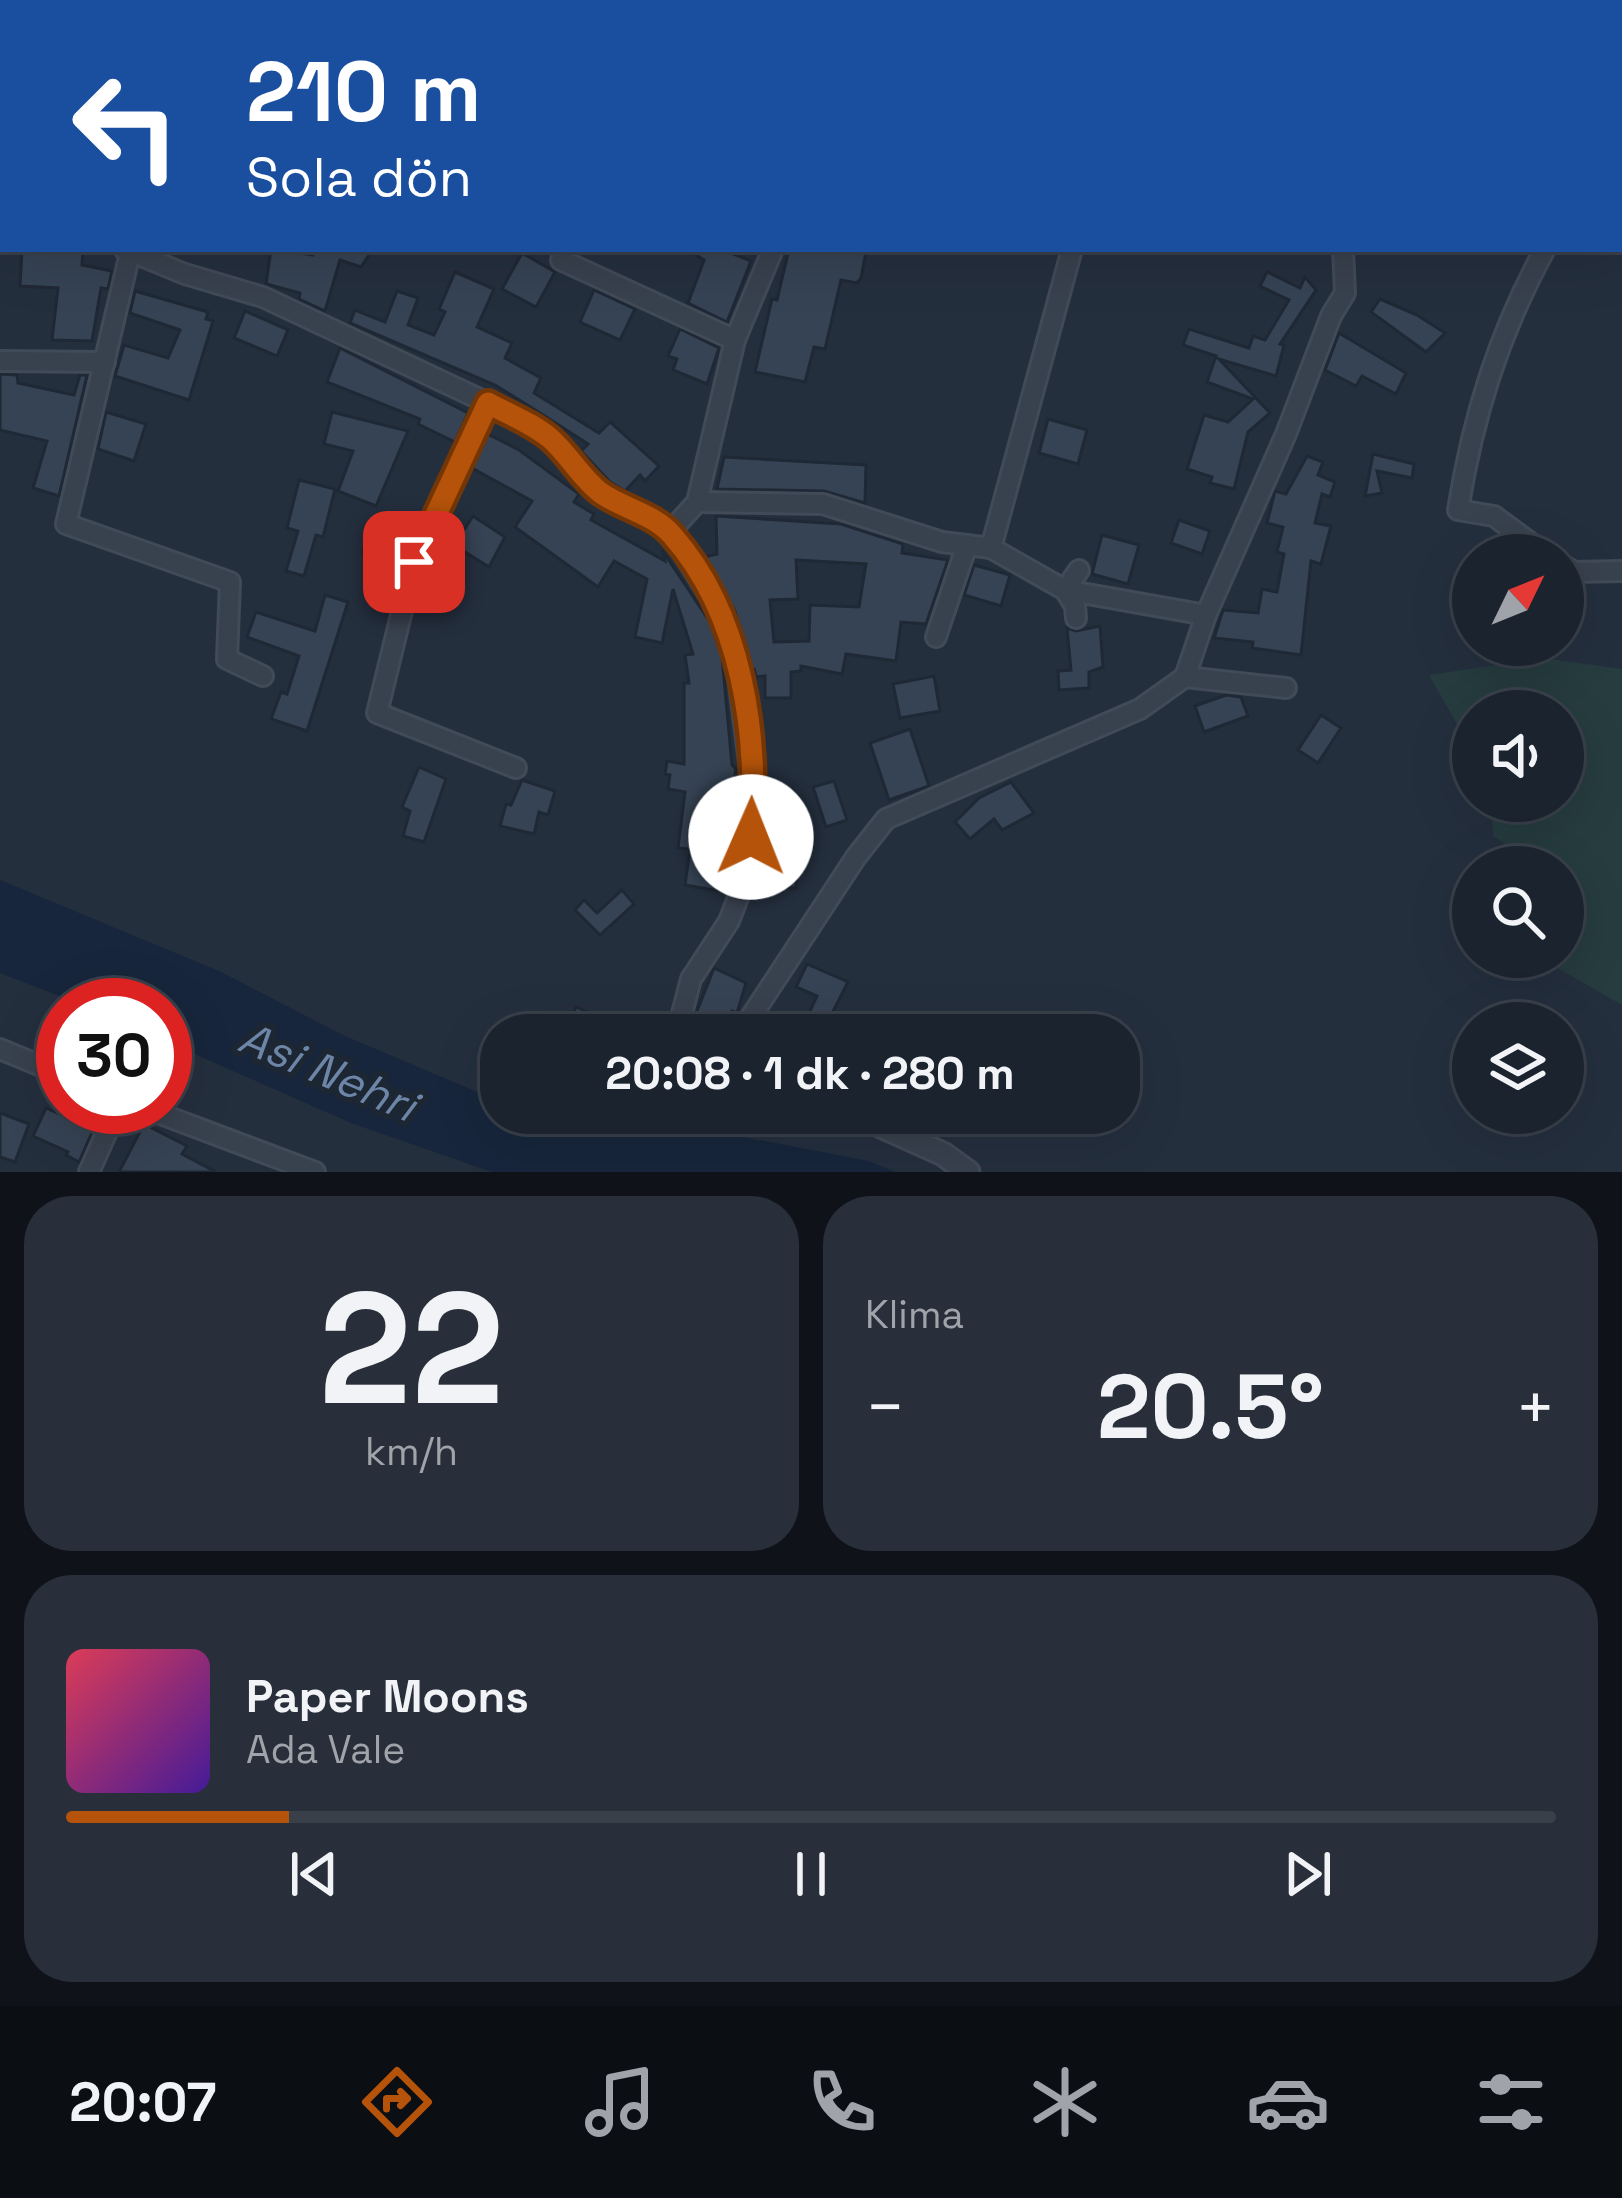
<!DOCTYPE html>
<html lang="tr">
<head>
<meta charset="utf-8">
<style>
	:root { --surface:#1b232e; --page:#282f3a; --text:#f1f3f6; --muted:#a0a4aa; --line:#39404a; --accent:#b45309 }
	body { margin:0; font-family:"Space Grotesk",sans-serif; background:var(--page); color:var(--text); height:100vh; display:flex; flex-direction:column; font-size:45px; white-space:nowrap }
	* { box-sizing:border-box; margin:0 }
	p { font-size:39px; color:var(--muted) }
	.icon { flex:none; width:66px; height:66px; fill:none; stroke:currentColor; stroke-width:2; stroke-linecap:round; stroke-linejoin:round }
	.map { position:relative; height:1172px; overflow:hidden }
	.sheet { display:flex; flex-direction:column; gap:24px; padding:24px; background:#0f1319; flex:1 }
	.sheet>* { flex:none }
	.top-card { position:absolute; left:0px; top:0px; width:1623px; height:252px; box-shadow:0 12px 48px #0002,0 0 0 3px var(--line); background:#1a4fa0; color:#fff; overflow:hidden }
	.needle { width:78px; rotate:47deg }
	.controls { position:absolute; left:1452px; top:534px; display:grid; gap:24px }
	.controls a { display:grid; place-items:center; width:132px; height:132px; border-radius:50%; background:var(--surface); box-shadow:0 12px 48px #0002,0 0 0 3px var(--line); font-size:60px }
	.speed { position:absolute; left:36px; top:978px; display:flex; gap:24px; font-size:60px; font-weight:700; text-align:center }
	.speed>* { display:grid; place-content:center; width:156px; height:156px; border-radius:50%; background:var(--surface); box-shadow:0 12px 48px #0002,0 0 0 3px var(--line); line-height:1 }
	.speed .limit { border:18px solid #d22; background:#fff; color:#111 }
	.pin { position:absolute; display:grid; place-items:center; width:102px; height:102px; color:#fff; margin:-51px; border-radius:24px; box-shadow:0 6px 18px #0006 }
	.me { position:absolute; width:132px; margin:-66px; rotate:1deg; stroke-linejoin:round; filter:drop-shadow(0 0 9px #0008) }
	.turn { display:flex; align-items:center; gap:42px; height:252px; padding:0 48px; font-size:54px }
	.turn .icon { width:156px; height:156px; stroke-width:2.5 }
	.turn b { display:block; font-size:84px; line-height:102px }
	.big { font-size:90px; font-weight:700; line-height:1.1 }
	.sheet .widget { flex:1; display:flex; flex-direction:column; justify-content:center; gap:18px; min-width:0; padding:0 42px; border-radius:48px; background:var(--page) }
	.sheet .dial { align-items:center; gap:0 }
	.dial b { font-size:156px; line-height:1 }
	.song { display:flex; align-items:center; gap:36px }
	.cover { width:144px; height:144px; border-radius:18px; background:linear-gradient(135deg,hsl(350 70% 55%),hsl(260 70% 35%)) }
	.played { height:12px; border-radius:6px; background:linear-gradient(90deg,var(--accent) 15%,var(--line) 15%) }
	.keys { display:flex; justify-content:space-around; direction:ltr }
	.heat { display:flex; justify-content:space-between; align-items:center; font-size:66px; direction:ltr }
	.sheet .tiles { flex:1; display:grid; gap:24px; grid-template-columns:1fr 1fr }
	.widget:last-child { grid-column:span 2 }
	.trip { position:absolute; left:480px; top:1014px; width:660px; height:120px; border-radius:48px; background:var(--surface); box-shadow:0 12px 48px #0002,0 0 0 3px var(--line); font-weight:700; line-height:120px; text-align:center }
	.tab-bar { display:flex; height:192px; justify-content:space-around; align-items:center; background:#0b0e12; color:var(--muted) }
	.tab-bar .icon { width:84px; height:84px }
	.tab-bar .current { color:var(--accent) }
	.tab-bar b { font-size:54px; color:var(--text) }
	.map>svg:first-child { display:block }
	.green { fill:#263c3f }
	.water { fill:#17263c }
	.building { fill:#364354; stroke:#1f2835; stroke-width:3; fill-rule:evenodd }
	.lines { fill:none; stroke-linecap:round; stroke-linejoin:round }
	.minor-casing { stroke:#414a57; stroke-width:24 }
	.tertiary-casing { stroke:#414a57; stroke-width:27 }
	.minor { stroke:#38414e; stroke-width:18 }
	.tertiary { stroke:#38414e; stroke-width:21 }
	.route-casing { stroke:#753606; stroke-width:30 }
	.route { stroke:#b45309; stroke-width:21 }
	.labels { text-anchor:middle; stroke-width:12; stroke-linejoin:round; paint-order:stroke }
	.water-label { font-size:45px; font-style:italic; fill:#6d86a8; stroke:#1d2633 }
</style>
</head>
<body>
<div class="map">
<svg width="1622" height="1172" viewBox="0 0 1622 1172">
	<rect width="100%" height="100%" fill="#242f3e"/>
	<path class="green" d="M 1543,658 L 1622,669 L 1622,1005 L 1554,966 L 1556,957 L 1563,957 L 1563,936 L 1577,891 L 1563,881 L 1563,867 L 1541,867 L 1493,836 L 1491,801 L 1563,801 L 1563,711 L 1473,711 L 1473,752 L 1429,675 Z"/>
	<path class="water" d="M 0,880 L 221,972 L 345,1036 L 501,1102 L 501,1113 L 649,1114 L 707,1130 L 869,1161 L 895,1172 L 492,1172 L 351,1123 L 165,1041 L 165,1005 L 83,1005 L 0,973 Z"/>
	<g class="building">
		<path d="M 22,249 L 83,249 L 82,265 L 112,271 L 108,289 L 101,288 L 92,341 L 52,340 L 58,288 L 20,286 Z"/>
		<path d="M 271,249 L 313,255 L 314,249 L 373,249 L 361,267 L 340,260 L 325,311 L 299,299 L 300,293 L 266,284 Z"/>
		<path d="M 687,249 L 721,249 L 751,261 L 727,322 L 688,303 L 704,260 Z"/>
		<path d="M 789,249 L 866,252 L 861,278 L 857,283 L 841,280 L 825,349 L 814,347 L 805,382 L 755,372 L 772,299 L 777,300 Z"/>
		<path d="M 522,253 L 555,272 L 536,307 L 502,289 Z"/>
		<path d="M 455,272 L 494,289 L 477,327 L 512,343 L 505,358 L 541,378 L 534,393 L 599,433 L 610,422 L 659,466 L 645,481 L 640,475 L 625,491 L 610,482 L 581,451 L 588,444 L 540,413 L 495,385 L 350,323 L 355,310 L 385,322 L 397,291 L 418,298 L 408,325 L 434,335 L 445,312 L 439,309 Z"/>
		<path d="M 1267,272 L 1300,288 L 1305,277 L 1316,290 L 1280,344 L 1284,345 L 1276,376 L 1219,359 L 1270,413 L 1248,432 L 1234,489 L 1210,483 L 1212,477 L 1187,469 L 1204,415 L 1228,422 L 1253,399 L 1207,382 L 1216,356 L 1183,345 L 1189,329 L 1249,348 L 1253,336 L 1265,340 L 1289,300 L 1260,286 Z"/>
		<path d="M 594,290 L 635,309 L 620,340 L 580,322 Z"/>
		<path d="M 135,291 L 208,312 L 206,319 L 213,321 L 189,400 L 115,376 L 124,345 L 168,358 L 180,330 L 130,313 Z"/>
		<path d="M 1380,299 L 1417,315 L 1445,333 L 1426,352 L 1371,312 Z"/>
		<path d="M 245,311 L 288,330 L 277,356 L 234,338 Z"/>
		<path d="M 680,329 L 719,348 L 707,384 L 673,370 L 677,359 L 668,356 Z"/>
		<path d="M 1339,333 L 1406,373 L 1396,394 L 1362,376 L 1356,386 L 1325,370 Z"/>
		<path d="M 340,348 L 468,413 L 455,442 L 418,424 L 420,419 L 327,382 Z"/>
		<path d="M 0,374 L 17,375 L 18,383 L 74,395 L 80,375 L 87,375 L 59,496 L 33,488 L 47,441 L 0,430 Z"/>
		<path d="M 106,412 L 146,424 L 134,461 L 98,449 Z"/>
		<path d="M 332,412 L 408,431 L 376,506 L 338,491 L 353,451 L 324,444 Z"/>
		<path d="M 1048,419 L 1087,430 L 1078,464 L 1039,453 Z"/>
		<path d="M 488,434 L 519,450 L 579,494 L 574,502 L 594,514 L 591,520 L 665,561 L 662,550 L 710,622 L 722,656 L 732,765 L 736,769 L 729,811 L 730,834 L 738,835 L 735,869 L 726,892 L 685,885 L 690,849 L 678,848 L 685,792 L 668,789 L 670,775 L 665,774 L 667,761 L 684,764 L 684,683 L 689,683 L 685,655 L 693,654 L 673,589 L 662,643 L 635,637 L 647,579 L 614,561 L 598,587 L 515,527 L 532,501 L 472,468 Z"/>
		<path d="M 1373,454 L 1414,464 L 1412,478 L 1377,471 L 1382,493 L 1365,496 Z"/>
		<path d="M 1307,456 L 1323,462 L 1318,475 L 1335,482 L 1330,497 L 1322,494 L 1315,523 L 1331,526 L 1321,564 L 1311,561 L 1301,655 L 1252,648 L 1253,642 L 1214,638 L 1223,610 L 1258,613 L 1262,589 L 1277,592 L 1284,554 L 1277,552 L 1283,527 L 1267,523 L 1275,491 L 1286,494 Z"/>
		<path d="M 724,457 L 866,465 L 865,503 L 824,491 L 717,489 Z"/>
		<path d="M 299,480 L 335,489 L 323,537 L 316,535 L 304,576 L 286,571 L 298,531 L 287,528 Z"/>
		<path d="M 473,516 L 505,537 L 489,567 L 454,545 Z"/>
		<path d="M 716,516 L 841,524 L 903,544 L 902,553 L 948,560 L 926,624 L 901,622 L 896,661 L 846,654 L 842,674 L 801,666 L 801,671 L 791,672 L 791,698 L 765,698 L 765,676 L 756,677 L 754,668 L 752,678 L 735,611 L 705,563 L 704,557 L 717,554 ZM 796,560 L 866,564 L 859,607 L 810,605 L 809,641 L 774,642 L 770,600 L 798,599 Z"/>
		<path d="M 1179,520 L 1210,531 L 1202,554 L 1171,543 Z"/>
		<path d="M 373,523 L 411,537 L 400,564 L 363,552 Z"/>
		<path d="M 1102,535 L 1139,545 L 1128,584 L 1092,574 Z"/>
		<path d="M 974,565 L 1010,575 L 1001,606 L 964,595 Z"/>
		<path d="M 325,595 L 348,602 L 307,731 L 271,719 L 281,692 L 287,694 L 299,656 L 247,637 L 256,612 L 315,631 Z"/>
		<path d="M 1100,626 L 1103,667 L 1089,672 L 1089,688 L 1059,690 L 1058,671 L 1071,670 L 1067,628 L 1076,631 Z"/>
		<path d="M 934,676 L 940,711 L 900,718 L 893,684 Z"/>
		<path d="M 1226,695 L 1241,697 L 1248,716 L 1204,732 L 1195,706 Z"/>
		<path d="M 1321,715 L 1341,728 L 1318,763 L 1298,750 Z"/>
		<path d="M 910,729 L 929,786 L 889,800 L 870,743 Z"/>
		<path d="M 419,767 L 446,779 L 424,842 L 403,836 L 410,811 L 402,807 Z"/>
		<path d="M 522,780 L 555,791 L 548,815 L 539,812 L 534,834 L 500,826 L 506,804 L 511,805 Z"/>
		<path d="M 834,781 L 847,820 L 826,827 L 813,787 Z"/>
		<path d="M 1011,782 L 1034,813 L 1002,830 L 994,819 L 970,839 L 955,822 L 979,798 Z"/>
		<path d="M 766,817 L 799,818 L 796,888 L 757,886 Z"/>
		<path d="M 622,890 L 634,904 L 600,935 L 575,910 L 584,900 L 597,913 Z"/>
		<path d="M 807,964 L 848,982 L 821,1035 L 802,1028 L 817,996 L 796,987 Z"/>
		<path d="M 714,968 L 746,983 L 737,1013 L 732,1011 L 723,1029 L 695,1016 Z"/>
		<path d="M 576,1007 L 640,1035 L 586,1035 L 567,1027 Z"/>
		<path d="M 46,1108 L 82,1124 L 86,1115 L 97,1121 L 79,1162 L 66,1155 L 68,1152 L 33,1136 Z"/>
		<path d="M 0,1113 L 29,1124 L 15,1162 L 0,1157 Z"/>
		<path d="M 144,1124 L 187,1146 L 182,1154 L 216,1172 L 119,1172 Z"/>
	</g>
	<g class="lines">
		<g class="minor-casing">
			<g id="minor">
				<path d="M 284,0 L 290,3"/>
				<path d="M 1520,0 L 1527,3"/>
				<path d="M 874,3 L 876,0"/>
				<path d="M 1054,3 L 1054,0"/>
				<path d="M 1334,3 L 1334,0"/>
				<path d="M 1620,34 L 1622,33"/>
				<path d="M 0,86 L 3,87"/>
				<path d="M 124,249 L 185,274 L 263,297 L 488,403 L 549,436 L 601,493 L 670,532 L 722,616 L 735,653 L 754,801 L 748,872 L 729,921 L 691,979 L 680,1021 L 688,1035"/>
				<path d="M 1545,249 C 1499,333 1473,416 1458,510 L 1494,516 L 1547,555"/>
				<path d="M 130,253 L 66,524 L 230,582 L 227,659 L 263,676"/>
				<path d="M 561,260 L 735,340"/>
				<path d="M 0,361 L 105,362"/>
				<path d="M 488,403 L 414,562 L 377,713 L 516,768"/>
				<path d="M 697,502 L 823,504 L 942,542 L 991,548 L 1065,590 L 1206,615"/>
				<path d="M 670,532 L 697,502 L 735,340 L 773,249"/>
				<path d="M 991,548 L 1072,249"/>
				<path d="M 1563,565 L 1574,572 L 1622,571"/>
				<path d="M 1076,618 L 1075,606 L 1065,590 L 1079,570"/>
				<path d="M 936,637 L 967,545"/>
				<path d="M 1185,677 L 1286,688"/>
				<path d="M 739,1035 L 856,857 L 886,819 L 1140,709 L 1185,677 L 1206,615 L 1286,434 L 1331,316 L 1345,293 L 1343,249"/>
				<path d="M 0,1049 L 63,1075"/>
				<path d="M 142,1107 L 315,1172"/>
				<path d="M 89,1172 L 118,1107"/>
			</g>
		</g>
		<g class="tertiary-casing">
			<path id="tertiary" d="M 852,1113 L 943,1154 L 968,1172"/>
		</g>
		<use href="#minor" class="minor"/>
		<use href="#tertiary" class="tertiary"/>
	</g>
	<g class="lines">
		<g class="route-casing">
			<path id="route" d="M 414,562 L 488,403 C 508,414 534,424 551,439 C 569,455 582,479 601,493 C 622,508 654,514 672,535 C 742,614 759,735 751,837"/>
		</g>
		<use href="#route" class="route"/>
	</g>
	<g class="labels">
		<g class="water-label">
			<text transform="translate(328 1071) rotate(23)" y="16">Asi Nehri</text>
		</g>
	</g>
</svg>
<div class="controls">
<a><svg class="needle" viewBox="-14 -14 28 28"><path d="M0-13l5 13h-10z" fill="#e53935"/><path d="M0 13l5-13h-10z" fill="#a0a4aa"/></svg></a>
<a><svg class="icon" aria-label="sound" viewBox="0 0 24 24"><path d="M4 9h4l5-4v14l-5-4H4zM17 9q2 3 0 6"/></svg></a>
<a><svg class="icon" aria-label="search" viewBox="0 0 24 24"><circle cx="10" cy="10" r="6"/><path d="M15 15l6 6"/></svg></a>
<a><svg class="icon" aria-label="layers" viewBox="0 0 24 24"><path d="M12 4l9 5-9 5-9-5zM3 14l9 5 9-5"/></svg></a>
</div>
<div class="speed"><div class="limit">30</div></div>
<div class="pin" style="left:414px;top:562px;background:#d93025"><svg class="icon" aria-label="arrive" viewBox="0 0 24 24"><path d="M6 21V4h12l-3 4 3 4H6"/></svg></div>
<svg class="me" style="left:751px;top:837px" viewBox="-20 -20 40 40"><circle r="19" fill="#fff"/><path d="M0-13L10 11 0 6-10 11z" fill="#b45309"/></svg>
<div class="trip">20:08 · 1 dk · 280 m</div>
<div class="top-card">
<div class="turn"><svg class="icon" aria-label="left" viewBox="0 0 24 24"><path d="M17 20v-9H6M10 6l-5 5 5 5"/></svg><div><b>210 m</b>Sola dön</div></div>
</div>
</div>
<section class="sheet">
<div class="tiles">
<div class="widget dial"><b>22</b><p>km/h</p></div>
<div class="widget"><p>Klima</p>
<div class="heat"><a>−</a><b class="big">20.5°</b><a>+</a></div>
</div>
<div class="widget">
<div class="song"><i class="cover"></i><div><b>Paper Moons</b><p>Ada Vale</p></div></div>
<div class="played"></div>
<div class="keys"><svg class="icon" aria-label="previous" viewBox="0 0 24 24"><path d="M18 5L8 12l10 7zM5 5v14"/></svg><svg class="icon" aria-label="pause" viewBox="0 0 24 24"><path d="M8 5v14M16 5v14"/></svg><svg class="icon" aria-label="next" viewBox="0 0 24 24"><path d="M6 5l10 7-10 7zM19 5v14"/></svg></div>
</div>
</div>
</section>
<nav class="tab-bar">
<b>20:07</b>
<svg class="icon current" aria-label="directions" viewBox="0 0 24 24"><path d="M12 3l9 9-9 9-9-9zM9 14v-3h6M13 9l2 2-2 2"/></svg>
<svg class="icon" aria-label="music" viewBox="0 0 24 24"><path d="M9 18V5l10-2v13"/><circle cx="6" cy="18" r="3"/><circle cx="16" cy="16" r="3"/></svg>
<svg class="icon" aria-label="phone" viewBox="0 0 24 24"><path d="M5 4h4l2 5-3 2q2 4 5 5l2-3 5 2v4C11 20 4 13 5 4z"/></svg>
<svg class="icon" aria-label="climate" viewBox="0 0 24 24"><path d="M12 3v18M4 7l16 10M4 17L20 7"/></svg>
<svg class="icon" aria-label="car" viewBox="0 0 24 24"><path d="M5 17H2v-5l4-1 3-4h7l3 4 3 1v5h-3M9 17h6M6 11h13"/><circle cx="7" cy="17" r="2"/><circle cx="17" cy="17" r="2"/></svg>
<svg class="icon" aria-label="filters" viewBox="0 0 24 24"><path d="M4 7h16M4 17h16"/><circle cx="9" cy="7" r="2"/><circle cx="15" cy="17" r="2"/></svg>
</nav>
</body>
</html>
